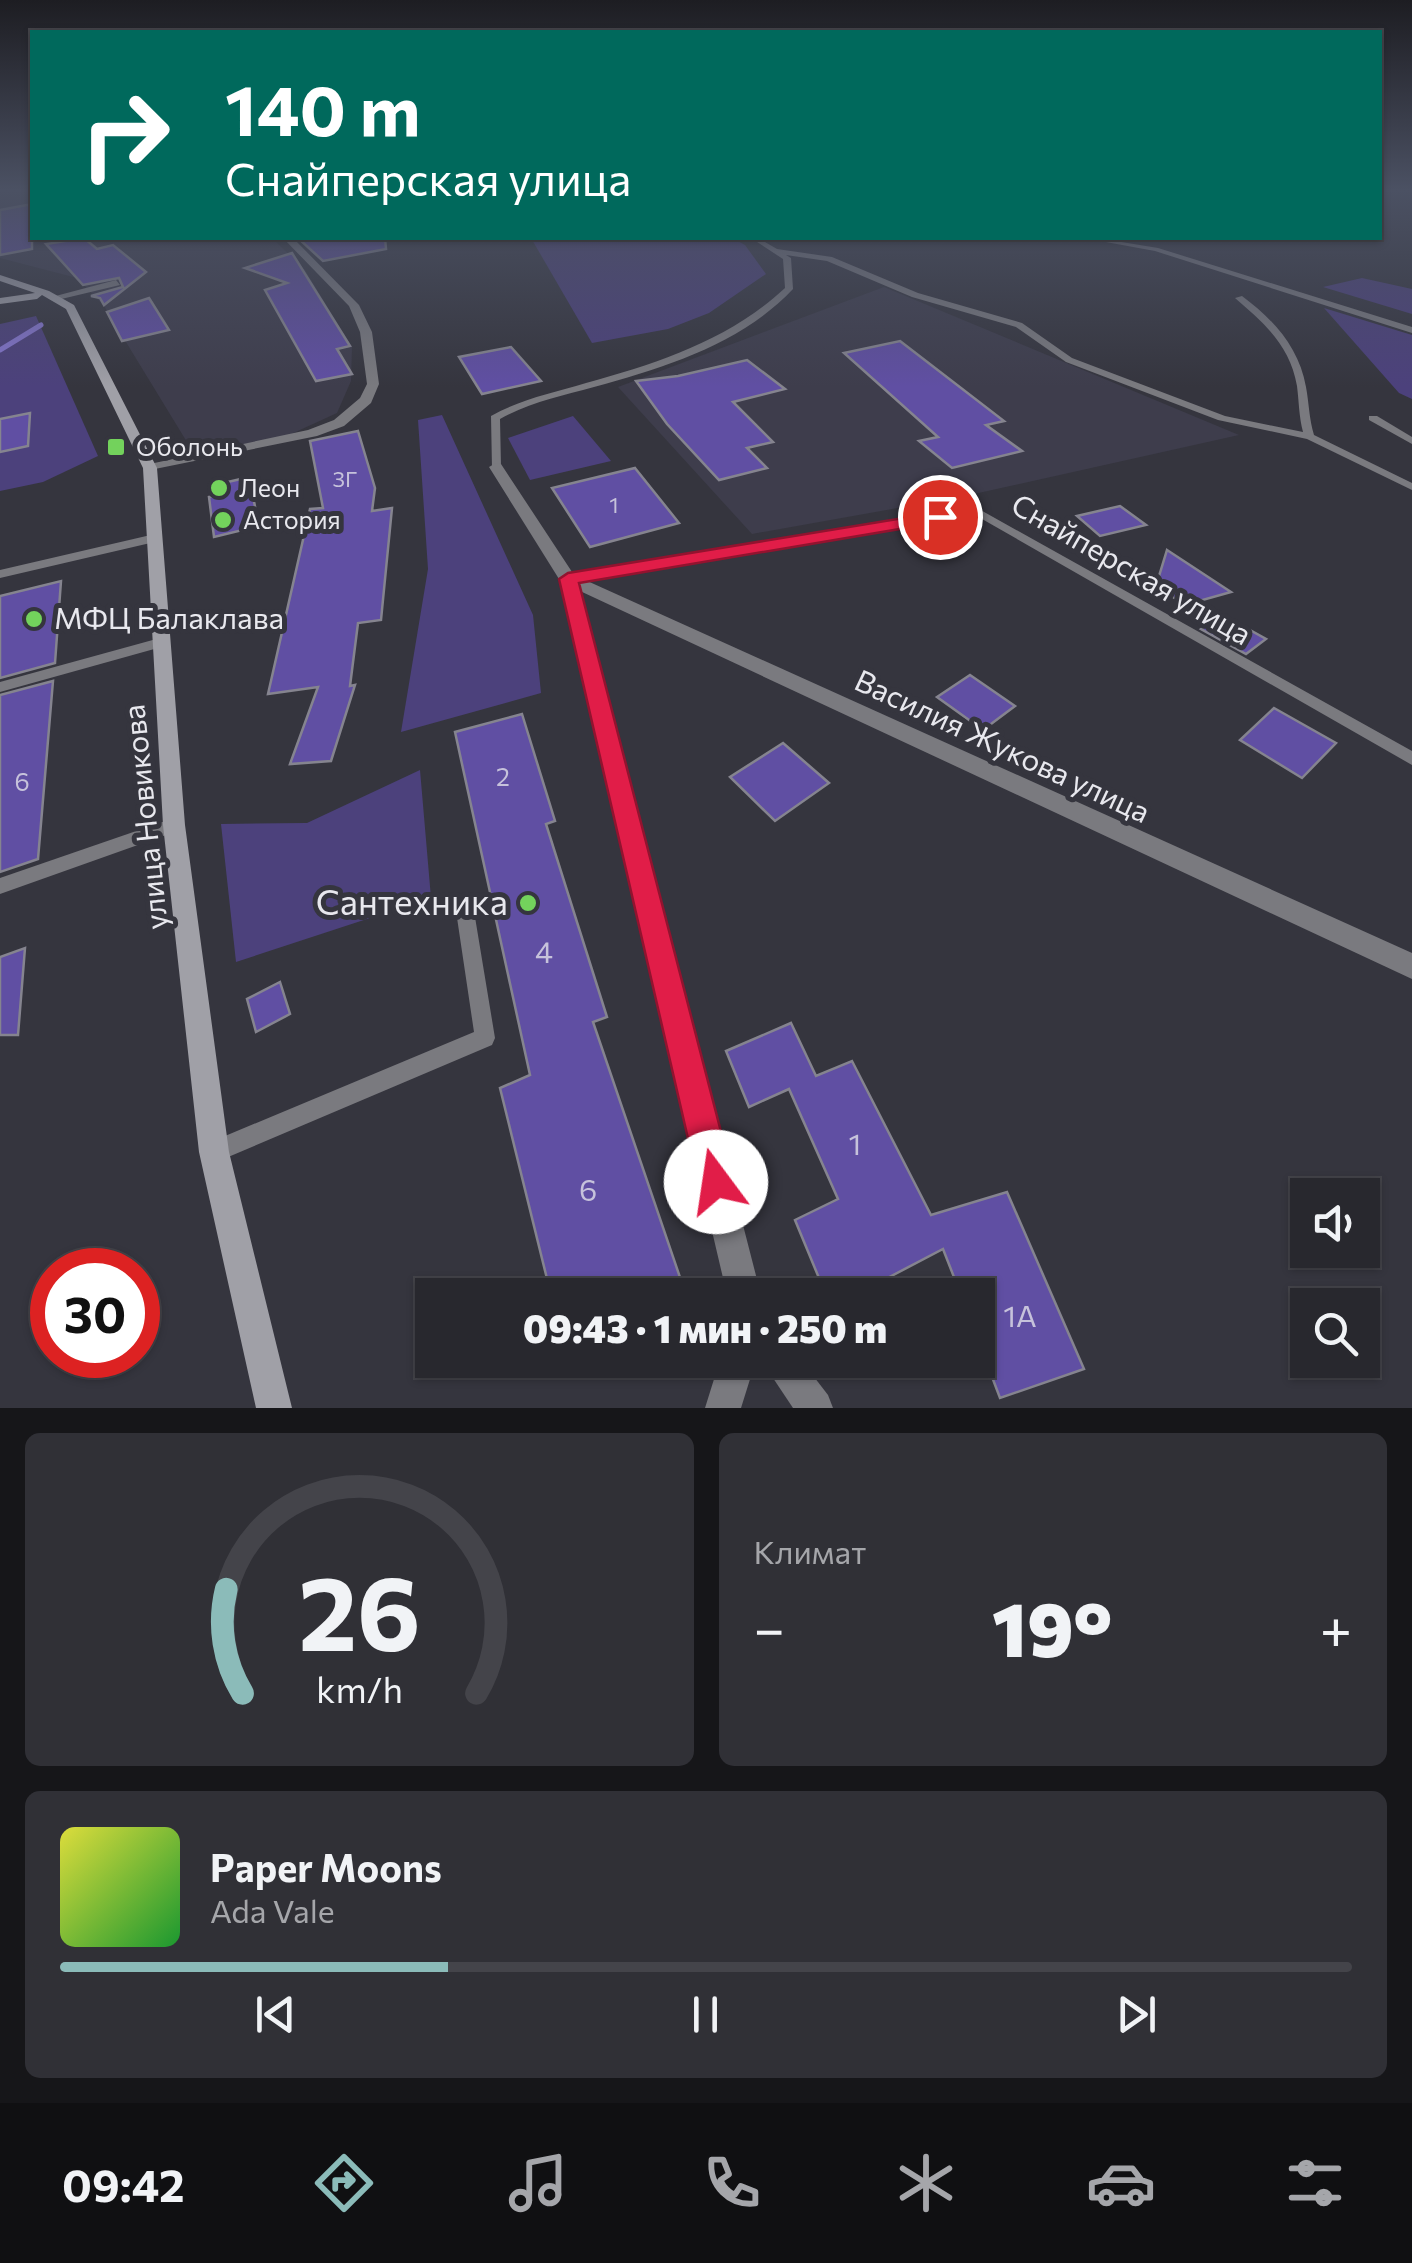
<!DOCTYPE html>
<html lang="ru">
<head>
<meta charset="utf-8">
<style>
	:root { --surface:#28282e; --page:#303036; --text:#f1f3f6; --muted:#a5a6aa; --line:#44444a; --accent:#8bbbb9 }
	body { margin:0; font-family:Commissioner,sans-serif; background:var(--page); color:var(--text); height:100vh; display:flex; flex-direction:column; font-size:38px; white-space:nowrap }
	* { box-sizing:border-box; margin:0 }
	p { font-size:32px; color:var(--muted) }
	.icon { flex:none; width:55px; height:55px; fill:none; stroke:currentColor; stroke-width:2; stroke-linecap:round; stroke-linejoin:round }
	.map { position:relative; height:1408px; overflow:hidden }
	.sheet { display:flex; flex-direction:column; gap:25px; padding:25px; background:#161619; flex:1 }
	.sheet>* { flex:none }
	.banner { position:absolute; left:30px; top:30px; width:1352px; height:210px; border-radius:0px; box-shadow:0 2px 8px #0004,0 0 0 2px var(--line); background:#00695c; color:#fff; overflow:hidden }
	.fabs { position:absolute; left:1290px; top:1178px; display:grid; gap:20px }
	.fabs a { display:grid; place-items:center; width:90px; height:90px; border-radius:0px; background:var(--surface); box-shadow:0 2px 8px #0004,0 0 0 2px var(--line); font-size:50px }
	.speed { position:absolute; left:30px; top:1248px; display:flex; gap:20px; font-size:50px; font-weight:700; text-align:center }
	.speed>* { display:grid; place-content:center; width:130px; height:130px; border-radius:50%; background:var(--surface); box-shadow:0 2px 8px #0004,0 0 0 2px var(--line); line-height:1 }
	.speed .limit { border:15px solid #d22; background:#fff; color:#111 }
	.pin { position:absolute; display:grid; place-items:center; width:85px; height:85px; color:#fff; margin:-42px; border:5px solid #fff; border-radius:50%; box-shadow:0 2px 10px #0007 }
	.me { position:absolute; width:110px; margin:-55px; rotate:346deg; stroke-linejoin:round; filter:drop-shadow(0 0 8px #0008) }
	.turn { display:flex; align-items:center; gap:35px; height:210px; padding:0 30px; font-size:45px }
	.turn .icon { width:130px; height:130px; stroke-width:2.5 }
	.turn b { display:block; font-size:70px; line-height:85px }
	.big { font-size:75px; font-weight:800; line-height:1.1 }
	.sheet .tile { flex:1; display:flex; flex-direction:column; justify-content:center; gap:15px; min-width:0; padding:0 35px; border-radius:15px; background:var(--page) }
	.sheet .dial { align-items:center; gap:0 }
	.dial svg { height:260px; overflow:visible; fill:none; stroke:var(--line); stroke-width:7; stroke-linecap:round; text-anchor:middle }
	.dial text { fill:var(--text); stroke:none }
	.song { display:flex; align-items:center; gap:30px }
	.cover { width:120px; height:120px; border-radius:15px; background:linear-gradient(135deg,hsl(60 70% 55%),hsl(130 70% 35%)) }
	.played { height:10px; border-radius:5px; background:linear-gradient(90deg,var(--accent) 30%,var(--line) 30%) }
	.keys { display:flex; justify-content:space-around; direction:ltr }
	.heat { display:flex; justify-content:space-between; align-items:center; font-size:55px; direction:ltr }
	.sheet .tiles { flex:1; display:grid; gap:25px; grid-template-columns:1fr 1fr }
	.tile:last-child { grid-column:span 2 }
	.trip { position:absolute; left:415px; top:1278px; width:580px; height:100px; border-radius:0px; background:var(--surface); box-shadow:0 2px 8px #0004,0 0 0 2px var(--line); font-weight:800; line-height:100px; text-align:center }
	.menu { display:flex; height:160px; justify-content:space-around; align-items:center; background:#101012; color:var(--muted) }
	.menu .icon { width:70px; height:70px }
	.menu .active { color:var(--accent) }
	.menu b { font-size:45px; color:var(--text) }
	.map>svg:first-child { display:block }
	.built { fill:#3e3d4c }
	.green { fill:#4c417c }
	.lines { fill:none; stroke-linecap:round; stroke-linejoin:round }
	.stream { stroke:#8475cd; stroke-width:5 }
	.building { fill:#604fa3; stroke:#85848f; stroke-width:2.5 }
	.lane { fill:#7a7a7f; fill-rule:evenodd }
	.street { fill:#7a7a7f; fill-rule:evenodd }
	.secondary { fill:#a0a0a7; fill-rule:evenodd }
	.route { fill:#e11d48; stroke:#92132f; stroke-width:2.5 }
	.poi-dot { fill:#73d25c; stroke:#35353e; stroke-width:4 }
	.labels { text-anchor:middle; stroke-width:10; stroke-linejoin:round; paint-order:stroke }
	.far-number-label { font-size:22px; fill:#c6c2db }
	.far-poi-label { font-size:25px; fill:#e8e8ee; stroke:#35353e; text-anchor:start }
	.number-label { font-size:25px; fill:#c6c2db }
	.street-label { font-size:30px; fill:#e8e8ee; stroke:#35353e }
	.poi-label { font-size:30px; fill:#e8e8ee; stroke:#35353e; text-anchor:start }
	.near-number-label { font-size:30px; fill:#c6c2db }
	.near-poi-label { font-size:35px; fill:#e8e8ee; stroke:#35353e; text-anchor:end }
</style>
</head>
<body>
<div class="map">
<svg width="1412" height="1408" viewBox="0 0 1412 1408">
	<rect width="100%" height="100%" fill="#35353e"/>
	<g class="built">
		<path d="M 0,190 L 32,190 L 32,238 L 272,238 L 305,270 L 352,347 L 351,381 L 337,413 L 289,435 L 235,446 L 190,447 L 104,306 L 77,278 L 0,258 Z"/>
		<path d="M 884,287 L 1239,435 L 965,496 L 752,534 L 618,387 Z"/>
	</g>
	<g class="green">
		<path d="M 531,238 L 732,238 L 745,245 L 766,274 L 709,313 L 668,329 L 592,343 Z"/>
		<path d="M 1362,278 L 1412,289 L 1412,314 L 1323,287 Z"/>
		<path d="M 1324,308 L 1412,335 L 1412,399 L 1399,393 Z"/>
		<path d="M 36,316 L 98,456 L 43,482 L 0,491 L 0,324 Z"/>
		<path d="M 442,415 L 533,615 L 541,693 L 401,732 L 428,569 L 418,420 Z"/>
		<path d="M 573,416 L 611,461 L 530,480 L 508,438 Z"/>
		<path d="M 420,770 L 431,898 L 236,962 L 221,824 L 307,823 Z"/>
	</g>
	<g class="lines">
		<path class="stream" d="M 0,350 L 41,325"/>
	</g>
	<g class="building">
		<path d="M 32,204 L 32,249 L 0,255 L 0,210 Z"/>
		<path d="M 84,238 L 97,249 L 113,245 L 146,272 L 104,305 L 100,298 L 91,296 L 123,287 L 119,278 L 83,285 L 46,244 Z"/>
		<path d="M 298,238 L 385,238 L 386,249 L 323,261 Z"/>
		<path d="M 292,253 L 350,346 L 337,349 L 352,374 L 316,381 L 265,290 L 287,283 L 245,268 Z"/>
		<path d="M 149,298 L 169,330 L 122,341 L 107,312 Z"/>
		<path d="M 900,341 L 1004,421 L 986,425 L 1022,451 L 952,468 L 919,441 L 938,437 L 844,353 Z"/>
		<path d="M 511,347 L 541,381 L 482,394 L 459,357 Z"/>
		<path d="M 747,360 L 785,389 L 733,402 L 773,442 L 747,448 L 767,468 L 719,480 L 667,424 L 636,381 L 678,376 Z"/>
		<path d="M 30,413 L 28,446 L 0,452 L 0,419 Z"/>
		<path d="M 358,431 L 375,488 L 372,511 L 392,508 L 381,620 L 358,623 L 350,686 L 355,685 L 331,761 L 290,764 L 318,687 L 268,694 L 310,509 L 323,508 L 310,441 Z"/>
		<path d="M 635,468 L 679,523 L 590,547 L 552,488 Z"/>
		<path d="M 249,477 L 259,526 L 214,537 L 209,497 L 217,495 L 215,485 Z"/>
		<path d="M 1120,506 L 1146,525 L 1100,536 L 1077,516 Z"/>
		<path d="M 1167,550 L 1231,592 L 1185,605 L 1156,586 Z"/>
		<path d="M 61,581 L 55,663 L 0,678 L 0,596 Z"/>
		<path d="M 1221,614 L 1266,639 L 1246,654 L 1201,629 Z"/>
		<path d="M 970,675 L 1015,706 L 983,730 L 937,697 Z"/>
		<path d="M 53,681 L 38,859 L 0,872 L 0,695 Z"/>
		<path d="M 1274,708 L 1336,743 L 1302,778 L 1240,740 Z"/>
		<path d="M 522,714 L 555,821 L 546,824 L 607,1017 L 593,1022 L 686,1295 L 551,1295 L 500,1088 L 530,1075 L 455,732 Z"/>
		<path d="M 783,743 L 829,783 L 775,821 L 730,777 Z"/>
		<path d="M 25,948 L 18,1035 L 0,1035 L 0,957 Z"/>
		<path d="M 280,982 L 290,1014 L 256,1032 L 247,999 Z"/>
		<path d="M 791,1023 L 816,1076 L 852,1061 L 931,1215 L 1007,1192 L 1084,1369 L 1000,1398 L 978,1340 L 978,1295 L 961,1295 L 943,1249 L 855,1295 L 826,1295 L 795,1220 L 838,1199 L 789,1089 L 749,1107 L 726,1051 Z"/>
	</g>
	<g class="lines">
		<g class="lane">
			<path d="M 751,238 L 758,238 L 777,249 L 832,257 L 918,293 L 1022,323 L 1072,358 L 1225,416 L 1303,432 C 1299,417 1299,402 1297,386 C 1290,345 1264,323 1235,298 L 1242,296 C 1273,319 1299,347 1306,387 C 1309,403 1309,419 1314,435 L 1412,483 L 1412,490 L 1307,439 L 1218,420 L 1066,362 L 1016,327 L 912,297 L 827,261 L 786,255 L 791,258 L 793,289 C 741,344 666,367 594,387 C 562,396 530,402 500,419 L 501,467 L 492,469 L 491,416 C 521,399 553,393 586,383 C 658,363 729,340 785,288 L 783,259 Z"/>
			<path d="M 1084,238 L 1097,238 L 1158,248 L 1412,327 L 1412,333 L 1155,251 Z"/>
			<path d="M 1369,416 L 1377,416 L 1412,437 L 1412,444 L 1369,420 Z"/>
			<path d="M 977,508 L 1412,751 L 1412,765 L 975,515 L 568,583 L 562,579 L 568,575 Z"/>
			<path d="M 155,534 L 161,538 L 159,541 L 0,578 L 0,570 Z"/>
			<path d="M 160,638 L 167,643 L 165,646 L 0,692 L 0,682 Z"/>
			<path d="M 174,818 L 180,820 L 183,825 L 180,830 L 0,894 L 0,878 Z"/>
			<path d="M 465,903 L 472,905 L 474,911 L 495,1038 L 492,1045 L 214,1163 L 206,1160 L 203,1152 L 206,1144 L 474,1032 L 456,911 L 458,905 Z"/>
		</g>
		<g class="street">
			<path d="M 283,238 L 293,238 L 359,305 L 372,332 L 379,384 L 371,403 L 344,426 L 317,436 L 145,471 L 145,465 L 308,430 L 334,420 L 360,398 L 367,384 L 360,332 L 349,306 Z"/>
			<path d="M 116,280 L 120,285 L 53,301 L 48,298 Z"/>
			<path d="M 496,463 L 501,464 L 574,575 L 1412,953 L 1412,979 L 580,591 L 761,1295 L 727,1295 L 559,579 L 489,467 Z"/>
			<path d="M 720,1360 L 756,1360 L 741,1408 L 705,1408 Z"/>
			<path d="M 761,1360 L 801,1360 L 828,1395 L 833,1408 L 793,1408 Z"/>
		</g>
		<path class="secondary" d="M 0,275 L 49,291 L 74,305 L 157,468 L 185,825 L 229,1152 L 292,1408 L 256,1408 L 199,1152 L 163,825 L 143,468 L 66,309 L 42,295 L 37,299 L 0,304 L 0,298 L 35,293 L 0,281 Z"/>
	</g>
	<linearGradient id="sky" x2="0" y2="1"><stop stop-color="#1d1d22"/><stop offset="0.49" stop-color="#4b5163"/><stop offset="1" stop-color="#4b5163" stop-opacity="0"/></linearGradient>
	<rect width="1412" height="387" fill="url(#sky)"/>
	<path class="route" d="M 940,512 L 949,517 L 947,521 L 579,583 L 734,1182 L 729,1195 L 716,1200 L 703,1195 L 698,1182 L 559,579 L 568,573 Z"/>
	<g class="poi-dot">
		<rect x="106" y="437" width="20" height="20" rx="5"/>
		<circle cx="219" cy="488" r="10"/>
		<circle cx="223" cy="520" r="10"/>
		<circle cx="34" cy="619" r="10"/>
		<circle cx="528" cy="903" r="10"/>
	</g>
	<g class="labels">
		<g class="far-number-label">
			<text x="345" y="487">3Г</text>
			<text x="614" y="513">1</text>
		</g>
		<g class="far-poi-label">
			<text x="136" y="456">Оболонь</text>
			<text x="239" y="497">Леон</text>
			<text x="243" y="529">Астория</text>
		</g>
		<g class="number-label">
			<text x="503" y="786">2</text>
			<text x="22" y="791">6</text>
		</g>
		<g class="street-label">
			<text transform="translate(1131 570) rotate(30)" y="10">Снайперская улица</text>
			<text transform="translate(1002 747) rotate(25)" y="10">Василия Жукова улица</text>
			<text transform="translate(146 817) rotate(-96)" y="10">улица Новикова</text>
		</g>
		<g class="poi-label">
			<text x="54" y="629">МФЦ Балаклава</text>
		</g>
		<g class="near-number-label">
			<text x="544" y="963">4</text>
			<text x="855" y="1155">1</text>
			<text x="588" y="1201">6</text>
			<text x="1020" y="1327">1А</text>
		</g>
		<g class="near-poi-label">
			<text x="508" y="915">Сантехника</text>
		</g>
	</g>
</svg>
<div class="fabs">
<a><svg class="icon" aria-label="sound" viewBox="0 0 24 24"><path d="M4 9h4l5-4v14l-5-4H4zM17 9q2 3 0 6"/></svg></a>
<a><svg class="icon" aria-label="search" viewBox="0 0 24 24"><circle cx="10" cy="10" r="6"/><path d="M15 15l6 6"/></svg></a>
</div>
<div class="speed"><div class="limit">30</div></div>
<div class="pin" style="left:940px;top:517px;background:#d93025"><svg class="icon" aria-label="arrive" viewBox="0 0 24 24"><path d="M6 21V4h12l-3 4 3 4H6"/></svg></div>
<svg class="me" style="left:716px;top:1182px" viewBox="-20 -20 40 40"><circle r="19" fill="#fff"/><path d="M0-13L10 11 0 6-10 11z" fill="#e11d48"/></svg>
<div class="trip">09:43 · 1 мин · 250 m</div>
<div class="banner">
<div class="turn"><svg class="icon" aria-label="right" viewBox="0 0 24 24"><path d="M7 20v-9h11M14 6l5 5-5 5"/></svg><div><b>140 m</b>Снайперская улица</div></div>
</div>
</div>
<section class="sheet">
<div class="tiles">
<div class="tile dial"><svg viewBox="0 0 100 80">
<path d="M14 69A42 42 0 1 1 86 69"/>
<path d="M14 69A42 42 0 0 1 9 37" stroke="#8bbbb9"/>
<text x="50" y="56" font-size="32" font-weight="700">26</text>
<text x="50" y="72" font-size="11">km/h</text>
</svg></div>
<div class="tile"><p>Климат</p>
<div class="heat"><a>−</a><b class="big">19°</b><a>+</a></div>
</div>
<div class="tile">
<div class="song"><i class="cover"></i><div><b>Paper Moons</b><p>Ada Vale</p></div></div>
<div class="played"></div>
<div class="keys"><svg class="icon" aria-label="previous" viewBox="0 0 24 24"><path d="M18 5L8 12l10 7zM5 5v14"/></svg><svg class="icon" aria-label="pause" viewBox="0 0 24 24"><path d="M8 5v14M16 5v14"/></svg><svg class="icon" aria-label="next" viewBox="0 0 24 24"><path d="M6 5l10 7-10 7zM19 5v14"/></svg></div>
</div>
</div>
</section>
<nav class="menu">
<b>09:42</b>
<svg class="icon active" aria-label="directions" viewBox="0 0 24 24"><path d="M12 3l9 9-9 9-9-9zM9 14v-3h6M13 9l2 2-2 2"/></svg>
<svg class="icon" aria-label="music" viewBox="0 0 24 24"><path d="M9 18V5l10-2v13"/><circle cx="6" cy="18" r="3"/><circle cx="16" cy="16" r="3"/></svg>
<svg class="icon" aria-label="phone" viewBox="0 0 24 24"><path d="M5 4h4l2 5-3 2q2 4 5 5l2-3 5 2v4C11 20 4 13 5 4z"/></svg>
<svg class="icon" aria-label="climate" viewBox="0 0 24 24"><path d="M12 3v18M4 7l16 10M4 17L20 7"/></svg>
<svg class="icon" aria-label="car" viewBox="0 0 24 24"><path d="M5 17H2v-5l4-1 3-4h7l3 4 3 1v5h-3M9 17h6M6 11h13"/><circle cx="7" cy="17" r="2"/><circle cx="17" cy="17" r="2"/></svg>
<svg class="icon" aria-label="filters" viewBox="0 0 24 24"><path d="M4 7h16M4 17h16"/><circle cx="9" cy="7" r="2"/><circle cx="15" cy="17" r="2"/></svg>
</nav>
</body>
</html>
